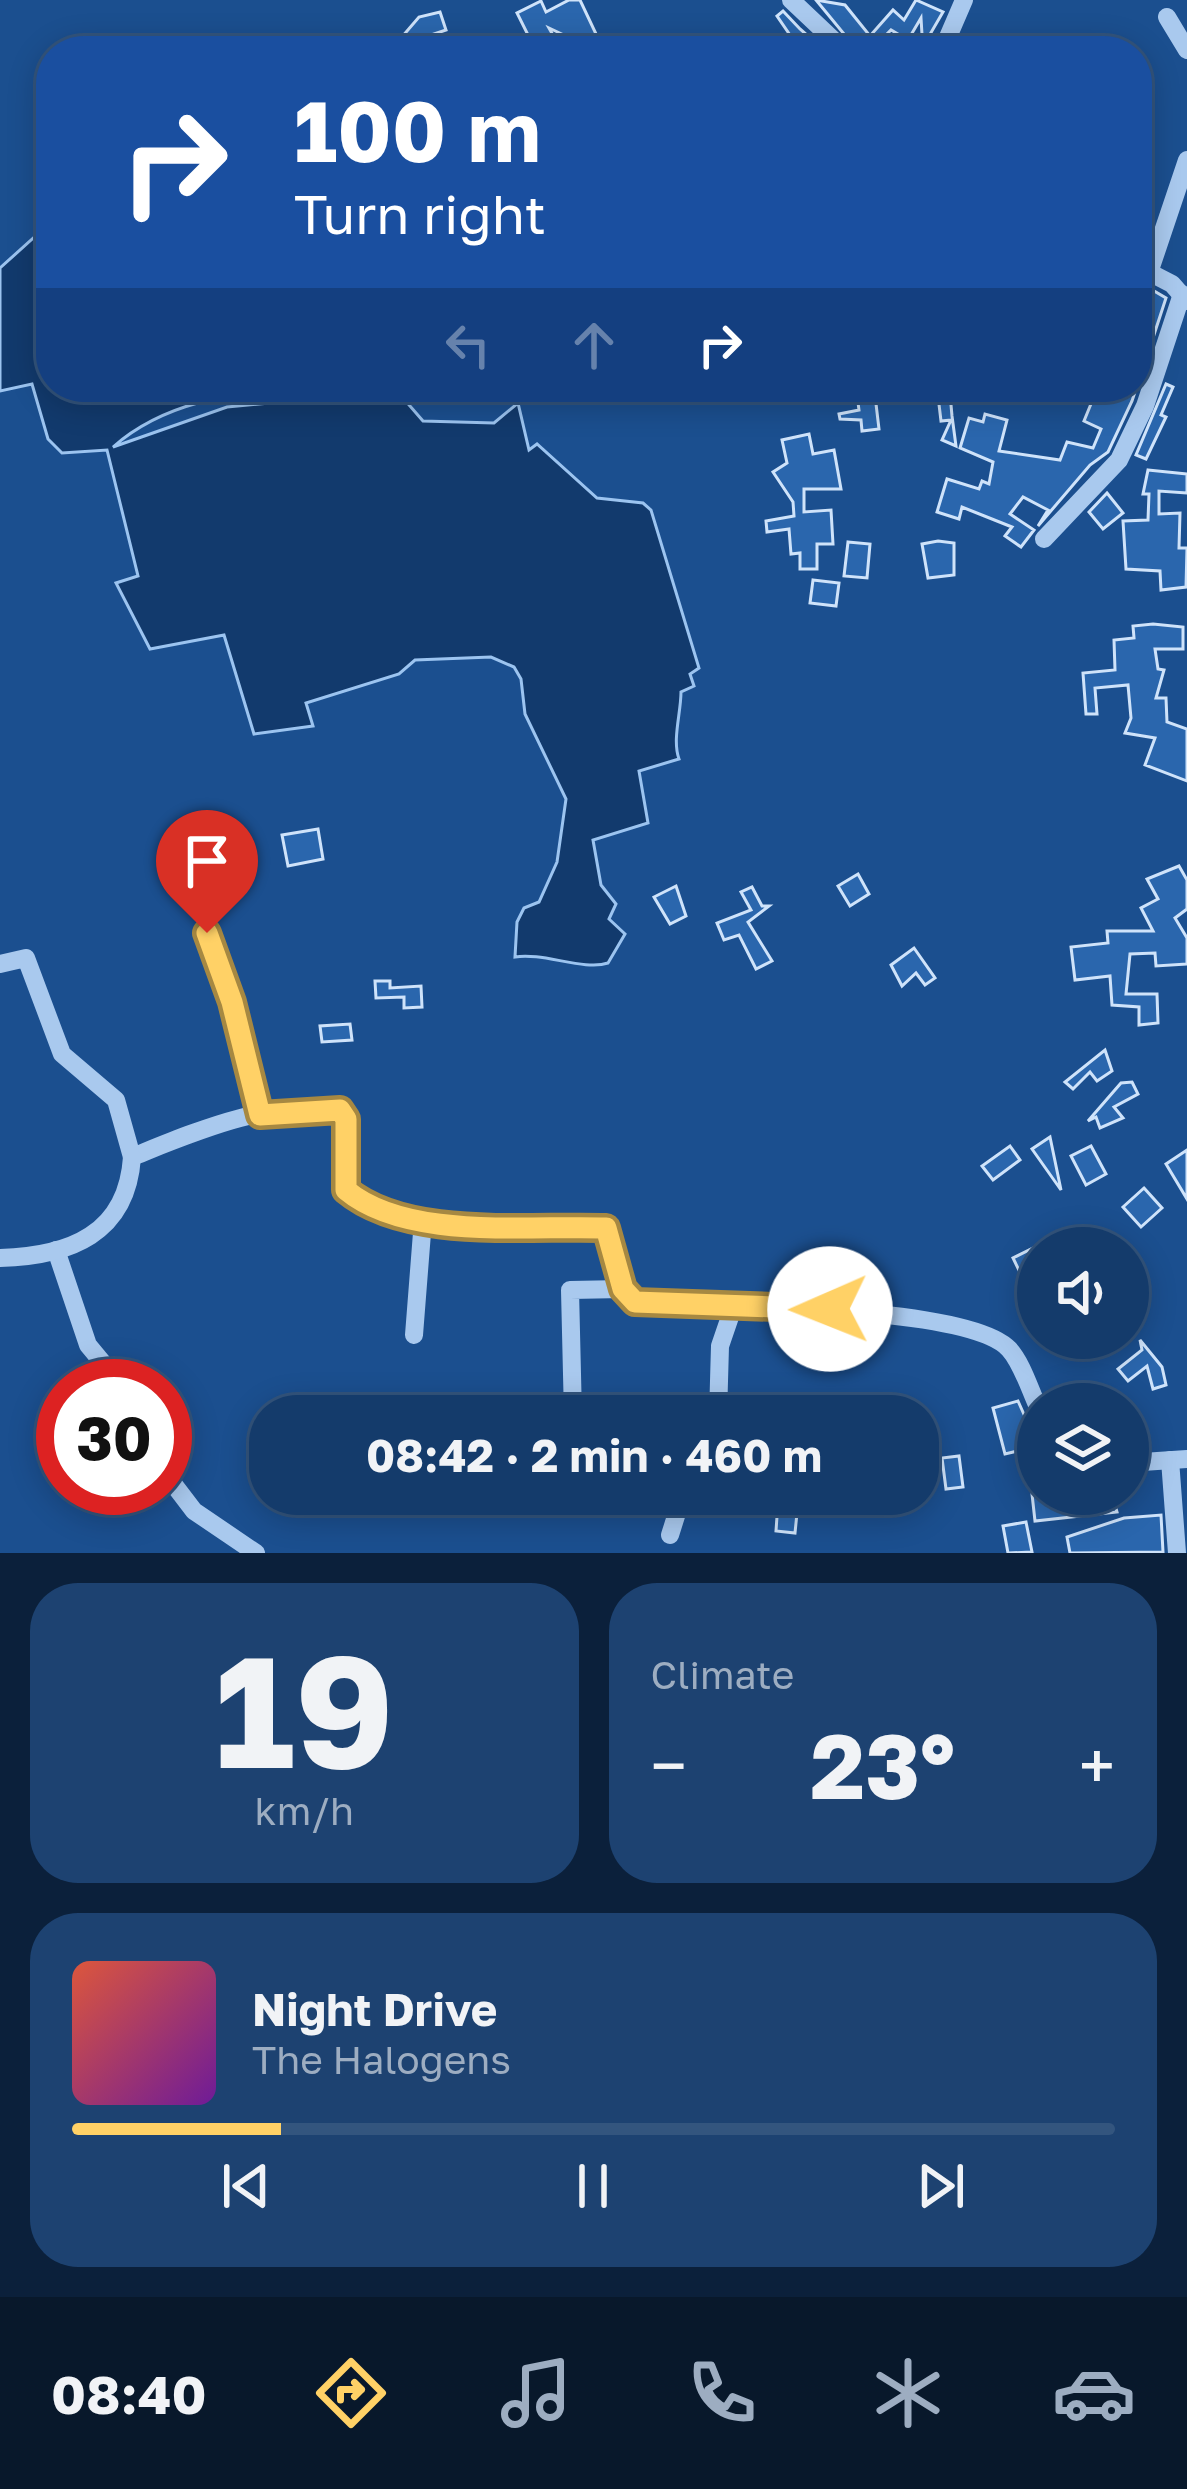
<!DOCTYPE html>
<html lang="en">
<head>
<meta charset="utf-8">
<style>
	:root { --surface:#143b6b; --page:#1d4271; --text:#f1f3f6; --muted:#9dadc1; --line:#33557e; --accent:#ffd166 }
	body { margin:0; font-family:"Golos Text",sans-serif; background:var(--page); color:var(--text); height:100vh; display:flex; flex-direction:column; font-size:45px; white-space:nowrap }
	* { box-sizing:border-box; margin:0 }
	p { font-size:39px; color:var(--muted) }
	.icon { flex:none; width:66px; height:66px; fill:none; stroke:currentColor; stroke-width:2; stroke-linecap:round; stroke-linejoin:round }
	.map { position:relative; height:1553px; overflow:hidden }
	.panel { display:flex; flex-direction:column; gap:30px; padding:30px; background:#0b203b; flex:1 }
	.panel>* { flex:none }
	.top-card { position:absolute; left:36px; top:36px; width:1116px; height:366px; border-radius:48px; box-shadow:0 6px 30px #0003,0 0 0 3px var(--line); background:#1a4fa0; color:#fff; overflow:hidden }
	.buttons { position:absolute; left:1017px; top:1227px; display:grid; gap:24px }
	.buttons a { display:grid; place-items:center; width:132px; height:132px; border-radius:50%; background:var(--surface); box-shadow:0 6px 30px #0003,0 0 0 3px var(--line); font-size:60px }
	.speed { position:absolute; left:36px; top:1359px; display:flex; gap:24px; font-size:60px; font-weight:700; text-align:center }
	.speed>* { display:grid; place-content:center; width:156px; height:156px; border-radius:50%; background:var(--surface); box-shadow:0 6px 30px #0003,0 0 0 3px var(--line); line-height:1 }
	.speed .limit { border:18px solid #d22; background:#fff; color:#111 }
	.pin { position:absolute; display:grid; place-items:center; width:102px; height:102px; color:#fff; margin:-123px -51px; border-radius:50% 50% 50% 0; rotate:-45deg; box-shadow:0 0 12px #0007 }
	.pin .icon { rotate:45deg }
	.me { position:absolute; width:132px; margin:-66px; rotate:269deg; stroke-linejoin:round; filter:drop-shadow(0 0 9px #0008) }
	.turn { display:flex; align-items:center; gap:42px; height:252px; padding:0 60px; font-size:54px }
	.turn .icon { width:156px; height:156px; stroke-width:2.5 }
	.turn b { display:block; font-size:84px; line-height:102px }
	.lanes { display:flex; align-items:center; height:114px; padding:0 60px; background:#0003; justify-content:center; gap:60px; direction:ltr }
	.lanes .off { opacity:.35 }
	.big { font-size:90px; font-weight:700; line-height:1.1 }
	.panel .tile { flex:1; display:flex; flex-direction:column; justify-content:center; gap:18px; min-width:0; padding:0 42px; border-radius:48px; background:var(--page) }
	.panel .dial { align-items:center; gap:0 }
	.dial b { font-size:156px; line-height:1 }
	.song { display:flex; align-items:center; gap:36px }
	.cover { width:144px; height:144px; border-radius:18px; background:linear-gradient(135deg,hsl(10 70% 55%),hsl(280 70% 35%)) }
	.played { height:12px; border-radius:6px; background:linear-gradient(90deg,var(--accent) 20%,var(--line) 20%) }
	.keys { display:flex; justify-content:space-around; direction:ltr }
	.heat { display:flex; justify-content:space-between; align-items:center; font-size:66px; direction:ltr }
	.panel .tiles { flex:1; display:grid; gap:30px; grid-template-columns:1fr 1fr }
	.tile:last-child { grid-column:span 2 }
	.trip { position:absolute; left:249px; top:1395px; width:690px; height:120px; border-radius:48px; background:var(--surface); box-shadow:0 6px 30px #0003,0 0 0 3px var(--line); font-weight:700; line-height:120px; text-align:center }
	.menu { display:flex; height:192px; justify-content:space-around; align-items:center; background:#08182b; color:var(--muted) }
	.menu .icon { width:84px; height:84px }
	.menu .on { color:var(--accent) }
	.menu b { font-size:54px; color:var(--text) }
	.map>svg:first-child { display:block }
	.water { fill:#123a6d; stroke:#9cc4f0; stroke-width:3 }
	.building { fill:#2a66ad; stroke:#cfe3fa; stroke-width:3 }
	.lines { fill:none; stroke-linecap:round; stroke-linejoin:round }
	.minor { stroke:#a9c9ee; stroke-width:18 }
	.route-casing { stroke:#a68842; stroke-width:30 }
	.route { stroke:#ffd166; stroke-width:21 }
</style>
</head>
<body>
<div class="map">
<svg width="1187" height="1553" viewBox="0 0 1187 1553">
	<rect width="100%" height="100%" fill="#1b4f8f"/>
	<path class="water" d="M 51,222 L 51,387 L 296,387 C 229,394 164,402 113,447 L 227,407 L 397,391 L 423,421 L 494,423 L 518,403 L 529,450 L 537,444 L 597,498 L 643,503 L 651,510 L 699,668 L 690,674 L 694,686 L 681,692 C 681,713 672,740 679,759 L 639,771 L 648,823 L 593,840 L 601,885 L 616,904 L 609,919 L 625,934 L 608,963 C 584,971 542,952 515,957 L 517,922 L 524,908 L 539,902 L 557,862 L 566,799 L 525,714 L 521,679 L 514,667 L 491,657 L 415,660 L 399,674 L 306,703 L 313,726 L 254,734 L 224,635 L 150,649 L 116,583 L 138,576 L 107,450 L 62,453 L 48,439 L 32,384 L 0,391 L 0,268 Z"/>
	<g class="building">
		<path d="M 569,0 L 580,0 L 597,36 L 581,43 L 549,28 L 562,51 L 536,51 L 517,13 L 541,1 L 546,12 Z"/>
		<path d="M 816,0 L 845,5 L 870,36 L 893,10 L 904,20 L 916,0 L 943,12 L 929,36 L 933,38 L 929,51 L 923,51 L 921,18 L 908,40 L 891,30 L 870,51 L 858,51 Z"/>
		<path d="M 783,11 L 800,29 L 825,51 L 801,51 L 777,16 Z"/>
		<path d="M 440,12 L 446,30 L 428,36 L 433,51 L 418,51 L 401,38 L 419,17 Z"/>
		<path d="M 1137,281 L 1166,298 L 1150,347 L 1137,342 Z"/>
		<path d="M 1137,376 L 1140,377 L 1132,401 L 1108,452 L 1090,465 L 1038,526 L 1048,510 L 1023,497 L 1010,514 L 1034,530 L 1021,547 L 1005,536 L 1012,527 L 962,507 L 959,519 L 937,512 L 947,479 L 979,489 L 982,481 L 989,484 L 993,462 L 960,448 L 969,418 L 983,422 L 985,414 L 1007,420 L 999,451 L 1060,460 L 1067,442 L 1093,448 L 1101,429 L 1084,421 L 1093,399 L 1084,396 L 1088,387 L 1137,387 Z"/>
		<path d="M 1166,384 L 1173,387 L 1161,415 L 1166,417 L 1146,459 L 1136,455 Z"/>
		<path d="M 856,387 L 874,387 L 879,429 L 862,431 L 861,420 L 840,419 L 839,414 L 859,410 Z"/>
		<path d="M 950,394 L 952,416 L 956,446 L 942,440 L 951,420 L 941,421 L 938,396 Z"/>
		<path d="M 809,434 L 813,454 L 834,450 L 841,489 L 804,489 L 804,512 L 831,510 L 833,544 L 817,544 L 817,569 L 800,569 L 800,553 L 791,554 L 789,529 L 767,532 L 766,521 L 794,516 L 793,502 L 773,472 L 787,463 L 782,440 Z"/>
		<path d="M 1148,470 L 1187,474 L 1187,493 L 1159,491 L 1159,514 L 1180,513 L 1179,548 L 1187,548 L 1186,587 L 1161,590 L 1160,571 L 1126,569 L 1123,521 L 1148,520 L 1149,494 L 1143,494 Z"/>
		<path d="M 1107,493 L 1123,513 L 1103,529 L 1089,512 Z"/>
		<path d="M 938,541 L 954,543 L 954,575 L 928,578 L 922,544 Z"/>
		<path d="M 848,542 L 870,544 L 867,578 L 844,576 Z"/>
		<path d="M 813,580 L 839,583 L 836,606 L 810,603 Z"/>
		<path d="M 1153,624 L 1183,627 L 1183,649 L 1155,649 L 1158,669 L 1164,670 L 1156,698 L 1166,698 L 1167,722 L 1187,729 L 1187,781 L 1145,765 L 1155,738 L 1125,733 L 1131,718 L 1128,685 L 1095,688 L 1097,714 L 1086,714 L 1083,673 L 1115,670 L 1114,640 L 1134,638 L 1133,626 Z"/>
		<path d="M 318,829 L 323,859 L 288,866 L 282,835 Z"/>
		<path d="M 1179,866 L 1187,880 L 1187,909 L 1175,918 L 1187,938 L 1187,964 L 1156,966 L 1155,953 L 1130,954 L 1126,994 L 1157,994 L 1158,1023 L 1139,1025 L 1139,1007 L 1112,1005 L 1110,976 L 1075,980 L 1071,947 L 1108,943 L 1107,931 L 1153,931 L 1141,908 L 1158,899 L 1147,879 Z"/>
		<path d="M 858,874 L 869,894 L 850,906 L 838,886 Z"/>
		<path d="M 676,886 L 686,916 L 670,924 L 654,897 Z"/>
		<path d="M 752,887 L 762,906 L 769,906 L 748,922 L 772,961 L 756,969 L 739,935 L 724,940 L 717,923 L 751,910 L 741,892 Z"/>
		<path d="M 914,948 L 935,978 L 925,985 L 916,973 L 902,986 L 891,965 Z"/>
		<path d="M 375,981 L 390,981 L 390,988 L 421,986 L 422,1007 L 404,1008 L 404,997 L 376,998 Z"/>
		<path d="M 350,1024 L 352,1040 L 322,1042 L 320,1026 Z"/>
		<path d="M 1105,1050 L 1112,1071 L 1097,1081 L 1090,1072 L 1073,1089 L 1065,1082 Z"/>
		<path d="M 1132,1082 L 1138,1094 L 1114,1107 L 1123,1118 L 1100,1128 L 1096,1117 L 1088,1121 L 1121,1083 Z"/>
		<path d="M 1050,1137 L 1061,1190 L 1032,1149 Z"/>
		<path d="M 1010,1146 L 1020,1160 L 993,1180 L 982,1166 Z"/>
		<path d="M 1091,1146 L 1106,1174 L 1086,1185 L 1071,1156 Z"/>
		<path d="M 1187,1150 L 1187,1199 L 1166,1164 Z"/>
		<path d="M 1144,1188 L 1162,1208 L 1141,1227 L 1123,1207 Z"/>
		<path d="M 1033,1248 L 1038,1286 L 1029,1291 L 1013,1258 Z"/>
		<path d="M 1140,1340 L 1162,1367 L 1166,1385 L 1153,1389 L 1147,1366 L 1128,1381 L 1118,1369 L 1142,1350 Z"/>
		<path d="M 1018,1401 L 1038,1446 L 1005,1454 L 993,1408 Z"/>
		<path d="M 959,1456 L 963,1487 L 946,1489 L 942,1458 Z"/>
		<path d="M 1032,1494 L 1112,1494 L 1117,1512 L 1035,1521 Z"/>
		<path d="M 778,1502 L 798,1503 L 795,1533 L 776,1531 Z"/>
		<path d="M 1161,1515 L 1163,1552 L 1070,1553 L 1067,1537 L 1124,1518 Z"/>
		<path d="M 1026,1522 L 1032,1552 L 1008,1553 L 1003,1526 Z"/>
	</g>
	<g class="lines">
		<g class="minor">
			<path d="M 791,0 L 845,51"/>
			<path d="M 1167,17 L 1187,50"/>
			<path d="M 942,51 L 964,0"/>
			<path d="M 1137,266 L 1172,284 L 1187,301"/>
			<path d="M 1150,270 L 1187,160"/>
			<path d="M 1044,539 L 1119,460 L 1145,406 L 1182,294"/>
			<path d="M 207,933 L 232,1002 L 260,1115"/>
			<path d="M 0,964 L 26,958 L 62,1054 L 116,1100 L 132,1157 C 197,1131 267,1100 340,1110 L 346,1119 L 346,1190 C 407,1241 530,1226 606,1228 L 623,1289 L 635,1302 C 705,1306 967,1304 1009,1349 C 1022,1363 1030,1390 1038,1407"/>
			<path d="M 56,1250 L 88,1345 L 122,1386"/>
			<path d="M 0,1258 C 70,1256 127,1234 132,1157"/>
			<path d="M 414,1335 L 423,1220"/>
			<path d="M 573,1416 L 570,1290 L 623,1289"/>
			<path d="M 718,1416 L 720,1346 L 733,1308"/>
			<path d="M 1170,1460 L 1177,1553"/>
			<path d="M 1128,1463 L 1187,1459"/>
			<path d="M 165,1473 L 194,1511 L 256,1553"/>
			<path d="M 670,1535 L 683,1494"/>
		</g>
	</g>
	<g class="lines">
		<g class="route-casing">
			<path id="route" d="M 207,933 L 232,1002 L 260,1115 L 340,1110 L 346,1119 L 346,1190 C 407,1241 530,1225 606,1228 L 623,1289 L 635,1302 L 830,1309"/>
		</g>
		<use href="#route" class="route"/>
	</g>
</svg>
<div class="buttons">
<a><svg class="icon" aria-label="sound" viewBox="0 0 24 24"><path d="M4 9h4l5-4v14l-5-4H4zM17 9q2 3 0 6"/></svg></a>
<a><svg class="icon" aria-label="layers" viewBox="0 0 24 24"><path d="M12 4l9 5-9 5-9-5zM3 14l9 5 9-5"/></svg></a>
</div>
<div class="speed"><div class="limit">30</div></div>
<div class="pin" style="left:207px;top:933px;background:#d93025"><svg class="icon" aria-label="arrive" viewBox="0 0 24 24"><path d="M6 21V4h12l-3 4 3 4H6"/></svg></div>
<svg class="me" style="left:830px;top:1309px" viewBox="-20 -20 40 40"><circle r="19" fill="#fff"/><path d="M0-13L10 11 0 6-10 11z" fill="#ffd166"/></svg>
<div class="trip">08:42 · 2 min · 460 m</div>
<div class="top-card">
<div class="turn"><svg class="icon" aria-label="right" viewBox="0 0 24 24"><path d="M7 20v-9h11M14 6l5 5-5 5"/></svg><div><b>100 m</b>Turn right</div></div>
<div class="lanes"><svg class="icon off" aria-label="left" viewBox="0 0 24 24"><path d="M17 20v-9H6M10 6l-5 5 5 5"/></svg><svg class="icon off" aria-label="ahead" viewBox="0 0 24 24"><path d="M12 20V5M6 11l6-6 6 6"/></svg><svg class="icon" aria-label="right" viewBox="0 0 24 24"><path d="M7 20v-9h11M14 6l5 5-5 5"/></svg></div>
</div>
</div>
<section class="panel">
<div class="tiles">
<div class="tile dial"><b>19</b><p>km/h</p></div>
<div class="tile"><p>Climate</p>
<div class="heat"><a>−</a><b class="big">23°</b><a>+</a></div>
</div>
<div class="tile">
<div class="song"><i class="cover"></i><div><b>Night Drive</b><p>The Halogens</p></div></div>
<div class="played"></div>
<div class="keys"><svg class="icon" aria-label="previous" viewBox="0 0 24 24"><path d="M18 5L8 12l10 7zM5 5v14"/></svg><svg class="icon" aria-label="pause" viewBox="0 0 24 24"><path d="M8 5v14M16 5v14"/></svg><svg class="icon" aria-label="next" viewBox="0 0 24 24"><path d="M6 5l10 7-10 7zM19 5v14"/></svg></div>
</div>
</div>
</section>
<nav class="menu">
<b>08:40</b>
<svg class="icon on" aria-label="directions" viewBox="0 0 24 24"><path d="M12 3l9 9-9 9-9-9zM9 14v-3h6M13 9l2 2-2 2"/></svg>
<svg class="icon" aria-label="music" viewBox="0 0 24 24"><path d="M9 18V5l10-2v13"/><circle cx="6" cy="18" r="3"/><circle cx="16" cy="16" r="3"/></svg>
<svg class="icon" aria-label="phone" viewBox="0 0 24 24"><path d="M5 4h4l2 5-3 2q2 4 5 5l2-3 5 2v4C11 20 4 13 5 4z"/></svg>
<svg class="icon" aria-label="climate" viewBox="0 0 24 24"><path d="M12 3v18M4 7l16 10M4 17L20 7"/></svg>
<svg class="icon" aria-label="car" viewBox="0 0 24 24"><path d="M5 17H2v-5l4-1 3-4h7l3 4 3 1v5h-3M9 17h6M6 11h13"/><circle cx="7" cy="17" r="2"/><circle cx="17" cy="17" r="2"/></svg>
</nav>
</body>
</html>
